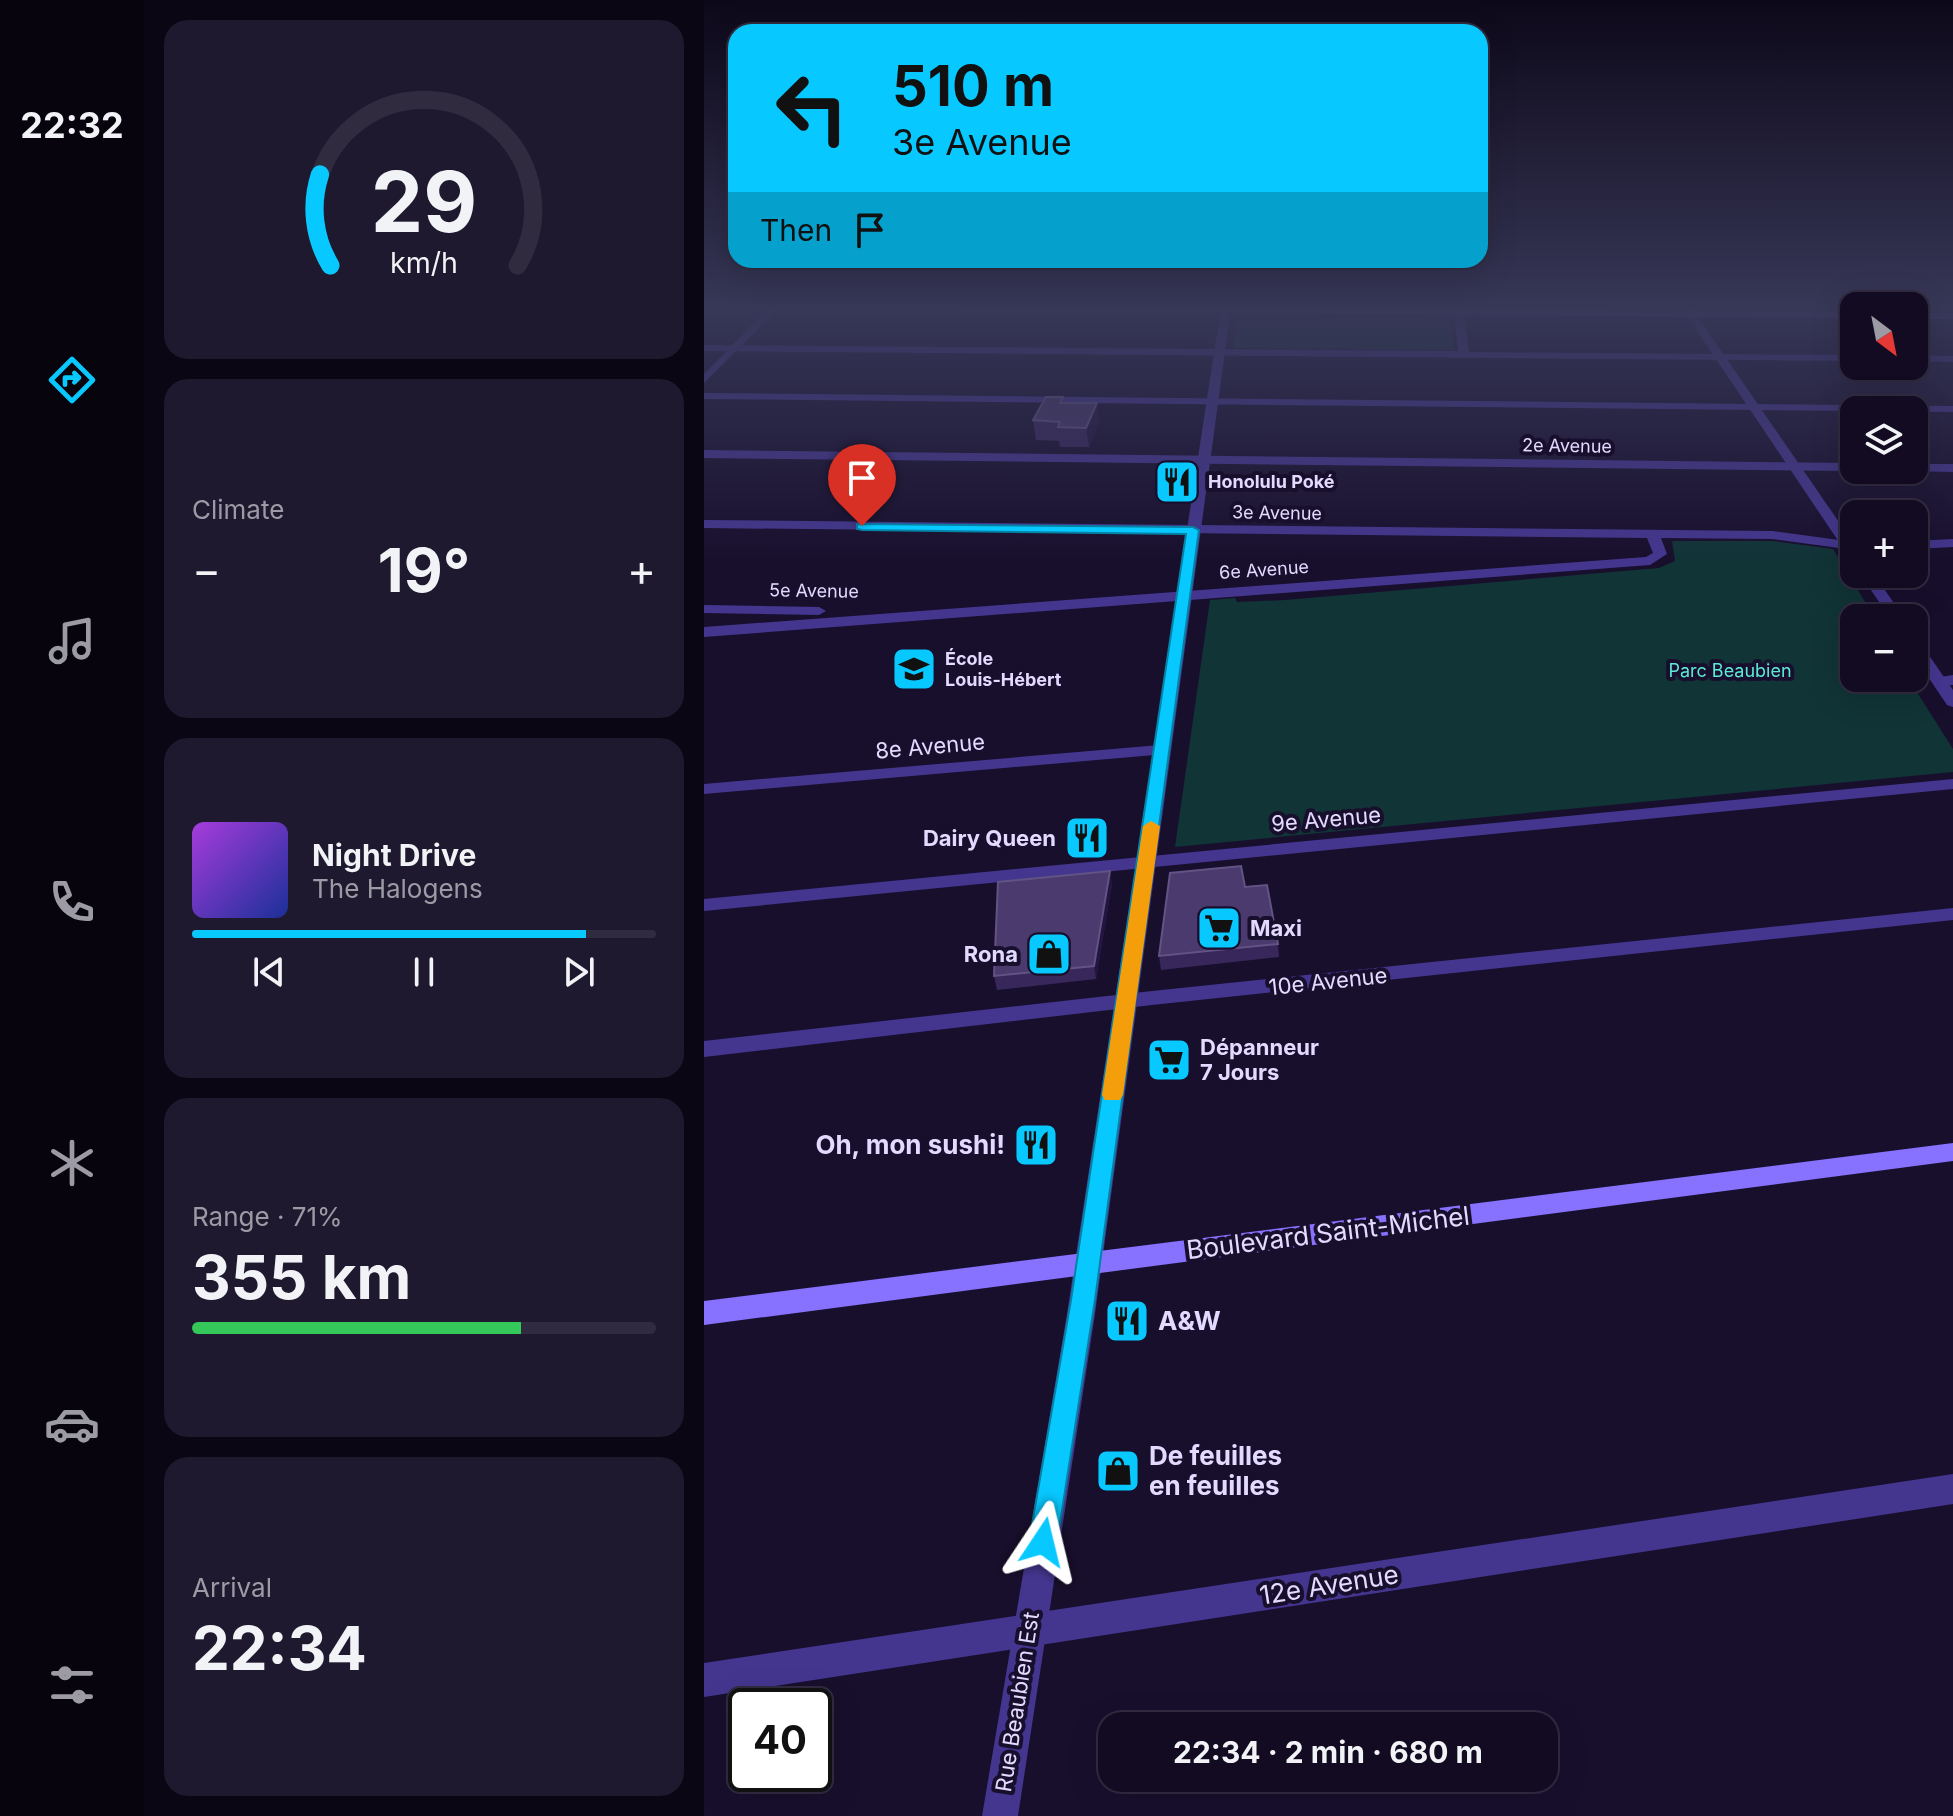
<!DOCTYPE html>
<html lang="en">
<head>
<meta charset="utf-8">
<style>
	:root { --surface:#120b22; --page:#1f192f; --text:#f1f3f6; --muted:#9c9ba5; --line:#312b40; --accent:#07c8ff }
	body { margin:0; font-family:Inter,sans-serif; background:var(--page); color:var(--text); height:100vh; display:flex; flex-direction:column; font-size:30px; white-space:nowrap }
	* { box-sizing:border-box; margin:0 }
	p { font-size:26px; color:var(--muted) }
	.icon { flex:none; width:44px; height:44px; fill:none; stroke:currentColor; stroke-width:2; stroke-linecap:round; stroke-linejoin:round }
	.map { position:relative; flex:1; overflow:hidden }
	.panel { display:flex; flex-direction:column; gap:20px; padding:20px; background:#0a0613; width:560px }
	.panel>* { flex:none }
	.guide { position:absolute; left:24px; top:24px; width:760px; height:244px; border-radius:24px; box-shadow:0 8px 32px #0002,0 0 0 2px var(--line); background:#07c8ff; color:#111; overflow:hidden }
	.needle { width:52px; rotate:148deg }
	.fabs { position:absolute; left:1136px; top:292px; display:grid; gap:16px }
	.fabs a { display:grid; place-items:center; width:88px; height:88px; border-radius:16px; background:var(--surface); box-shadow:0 8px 32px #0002,0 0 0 2px var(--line); font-size:40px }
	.speed { position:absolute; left:24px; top:1688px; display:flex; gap:16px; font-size:40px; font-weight:700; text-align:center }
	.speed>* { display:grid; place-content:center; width:104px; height:104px; border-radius:50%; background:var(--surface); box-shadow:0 8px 32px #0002,0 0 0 2px var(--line); line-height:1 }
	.speed .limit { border:4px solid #111; border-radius:12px; background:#fff; color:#111 }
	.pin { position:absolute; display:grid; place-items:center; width:68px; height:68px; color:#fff; margin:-82px -34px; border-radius:50% 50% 50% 0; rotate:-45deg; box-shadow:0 0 8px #0007 }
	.pin .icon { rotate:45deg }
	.me { position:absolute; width:88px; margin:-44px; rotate:10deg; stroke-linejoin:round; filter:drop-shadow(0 0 6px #0008) }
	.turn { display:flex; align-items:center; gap:28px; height:168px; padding:0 32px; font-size:36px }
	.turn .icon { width:104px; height:104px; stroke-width:2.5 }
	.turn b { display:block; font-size:56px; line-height:68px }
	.then { display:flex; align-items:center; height:76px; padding:0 32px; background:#0003; gap:16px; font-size:30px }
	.big { font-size:60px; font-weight:700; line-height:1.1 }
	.panel .card { flex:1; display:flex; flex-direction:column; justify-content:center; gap:12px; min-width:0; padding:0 28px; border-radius:24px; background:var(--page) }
	.panel .dial { align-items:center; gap:0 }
	.dial svg { height:208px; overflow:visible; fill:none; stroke:var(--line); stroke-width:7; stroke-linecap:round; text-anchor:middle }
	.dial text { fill:var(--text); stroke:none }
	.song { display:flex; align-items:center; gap:24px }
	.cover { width:96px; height:96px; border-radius:12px; background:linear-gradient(135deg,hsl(280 70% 55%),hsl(230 70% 35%)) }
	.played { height:8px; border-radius:4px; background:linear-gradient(90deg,var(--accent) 85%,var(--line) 85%) }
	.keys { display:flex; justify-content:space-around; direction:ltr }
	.heat { display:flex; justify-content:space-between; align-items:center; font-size:44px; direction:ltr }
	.charge { height:12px; border-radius:6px; background:linear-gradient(90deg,#34c759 71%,var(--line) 0) }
	.trip { position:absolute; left:394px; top:1712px; width:460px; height:80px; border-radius:24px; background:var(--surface); box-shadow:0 8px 32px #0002,0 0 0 2px var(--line); font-weight:700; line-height:80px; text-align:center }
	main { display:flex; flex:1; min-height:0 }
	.menu { display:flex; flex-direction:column; width:144px; justify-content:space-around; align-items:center; background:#07040e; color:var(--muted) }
	.menu .icon { width:56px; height:56px }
	.menu .on { color:var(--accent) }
	.menu b { font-size:36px; color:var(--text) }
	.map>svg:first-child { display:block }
	.green { fill:#113437 }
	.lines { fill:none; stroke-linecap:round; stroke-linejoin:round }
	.minor { fill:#44368f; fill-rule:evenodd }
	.tertiary { fill:#44368f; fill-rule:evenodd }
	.secondary { fill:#8672ff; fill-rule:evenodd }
	.wall { fill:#38275b }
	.shaded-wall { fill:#231541 }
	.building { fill:#4a3a6d; stroke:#625384; stroke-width:2 }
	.route { fill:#07c8ff; stroke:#0582a6; stroke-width:2 }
	.slow { fill:#f59e0b }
	.labels { text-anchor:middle; stroke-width:8; stroke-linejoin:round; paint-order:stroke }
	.far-street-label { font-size:18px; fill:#e3dbff; stroke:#180f2d }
	.far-poi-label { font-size:18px; font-weight:bold; fill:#e3dbff; stroke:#180f2d; text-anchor:start }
	.far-park-label { font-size:18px; fill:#5bead8; stroke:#180f2d }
	.street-label { font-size:22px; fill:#e3dbff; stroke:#180f2d }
	.poi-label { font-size:22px; font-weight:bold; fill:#e3dbff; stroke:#180f2d; text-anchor:end }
	.near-poi-label { font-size:26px; font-weight:bold; fill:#e3dbff; stroke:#180f2d; text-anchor:start }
	.near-street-label { font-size:26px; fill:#e3dbff; stroke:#180f2d }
</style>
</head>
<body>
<main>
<nav class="menu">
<b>22:32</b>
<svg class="icon on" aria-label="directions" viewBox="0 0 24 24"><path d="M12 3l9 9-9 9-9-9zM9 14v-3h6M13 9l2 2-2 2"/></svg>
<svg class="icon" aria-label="music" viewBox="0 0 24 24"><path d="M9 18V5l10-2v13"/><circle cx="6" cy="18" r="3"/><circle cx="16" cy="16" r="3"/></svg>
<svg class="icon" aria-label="phone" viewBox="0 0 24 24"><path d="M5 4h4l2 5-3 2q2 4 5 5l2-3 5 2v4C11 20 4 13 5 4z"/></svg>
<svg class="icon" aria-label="climate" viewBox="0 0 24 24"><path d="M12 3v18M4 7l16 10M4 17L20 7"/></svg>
<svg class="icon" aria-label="car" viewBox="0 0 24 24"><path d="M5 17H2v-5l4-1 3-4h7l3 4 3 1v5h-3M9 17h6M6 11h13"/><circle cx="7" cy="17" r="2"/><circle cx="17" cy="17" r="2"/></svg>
<svg class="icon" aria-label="filters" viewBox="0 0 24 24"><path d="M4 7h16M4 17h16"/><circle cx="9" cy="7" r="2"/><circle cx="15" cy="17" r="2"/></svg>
</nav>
<section class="panel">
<div class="card dial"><svg viewBox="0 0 100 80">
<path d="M14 69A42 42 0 1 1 86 69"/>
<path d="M14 69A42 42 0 0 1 10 34" stroke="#07c8ff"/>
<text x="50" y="56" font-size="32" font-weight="700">29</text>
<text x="50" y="72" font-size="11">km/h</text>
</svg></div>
<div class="card"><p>Climate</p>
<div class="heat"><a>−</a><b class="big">19°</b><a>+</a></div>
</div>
<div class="card">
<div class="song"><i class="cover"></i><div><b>Night Drive</b><p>The Halogens</p></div></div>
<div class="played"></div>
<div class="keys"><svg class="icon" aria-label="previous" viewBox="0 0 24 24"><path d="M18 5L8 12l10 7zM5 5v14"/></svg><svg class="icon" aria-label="pause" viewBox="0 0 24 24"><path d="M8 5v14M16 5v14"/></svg><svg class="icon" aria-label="next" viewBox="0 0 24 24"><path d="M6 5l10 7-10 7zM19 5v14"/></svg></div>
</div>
<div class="card"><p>Range · 71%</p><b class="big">355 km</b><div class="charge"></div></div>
<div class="card"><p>Arrival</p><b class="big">22:34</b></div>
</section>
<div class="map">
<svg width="1249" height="1816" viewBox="0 0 1249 1816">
	<rect width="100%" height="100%" fill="#180f2d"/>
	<g class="green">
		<path d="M 536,307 L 744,307 L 750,350 L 529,348 Z"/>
		<path d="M 968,541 L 1068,541 L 1129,549 L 1171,618 L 1150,618 L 1150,678 L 1204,678 L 1249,749 L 1249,772 L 471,847 L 506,600 L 531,598 L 533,602 L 581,600 L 955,568 L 971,561 Z"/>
	</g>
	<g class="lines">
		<g class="minor">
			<path d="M 749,307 L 759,307 L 765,352 L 1150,355 L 1150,361 L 0,351 L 0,345 L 754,351 Z"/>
			<path d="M 1210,355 L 1249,356 L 1249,362 L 1210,361 Z"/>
			<path d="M 0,393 L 1249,406 L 1249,412 L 0,399 Z"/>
			<path d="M 0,450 L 1150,463 L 1150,470 L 1153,470 L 1150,471 L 0,458 Z"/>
			<path d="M 1210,464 L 1249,464 L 1249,472 L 1206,471 L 1210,470 Z"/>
			<path d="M 0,520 L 1068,531 L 1150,542 L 1150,550 L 1068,539 L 957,538 L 963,554 L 946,565 L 0,637 L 0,627 L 942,557 L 949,553 L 943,538 L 0,528 Z"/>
			<path d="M 1249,539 L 1249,547 L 1210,549 L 1210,541 Z"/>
			<path d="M 0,605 L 115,607 L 122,611 L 115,615 L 0,613 Z"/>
			<path d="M 1249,675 L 1249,685 L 1235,686 L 1227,681 L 1229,678 Z"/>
			<path d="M 456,745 L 462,746 L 465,750 L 462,754 L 0,794 L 0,784 Z"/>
			<path d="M 1249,779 L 1249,789 L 0,911 L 0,899 Z"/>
			<path d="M 1249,908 L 1249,920 L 448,1005 L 0,1057 L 0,1041 L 448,991 Z"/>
			<path d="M 1249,1474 L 1249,1504 L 0,1697 L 0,1663 Z"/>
		</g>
		<g class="tertiary">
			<path d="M 66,307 L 76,307 L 0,383 L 0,374 Z"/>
			<path d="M 517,307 L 527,307 L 391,1314 L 314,1816 L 278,1816 L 363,1314 Z"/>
			<path d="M 977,307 L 987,307 L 1150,544 L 1150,558 L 1143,554 Z"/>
			<path d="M 1156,574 L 1170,574 L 1200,618 L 1186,618 Z"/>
			<path d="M 1210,639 L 1215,641 L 1249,690 L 1249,707 L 1243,705 L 1210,656 Z"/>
		</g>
		<g class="secondary">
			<path d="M 206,307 L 1150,312 L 1150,318 L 211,310 Z"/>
			<rect x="1210" y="313" width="39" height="6"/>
			<path d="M 1249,1143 L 1249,1161 L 0,1325 L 0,1301 Z"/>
		</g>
	</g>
	<g class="wall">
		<path d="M 359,403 L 393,403 L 395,422 L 385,447 L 356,447 L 355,441 L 332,440 L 329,420 Z"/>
		<path d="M 408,884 L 392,979 L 293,990 L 290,976 Z"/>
		<path d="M 541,887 L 574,944 L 575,957 L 457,970 L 455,956 Z"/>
	</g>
	<g class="shaded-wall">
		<path d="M 393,403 L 395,422 L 385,447 L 382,428 Z"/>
		<path d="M 406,871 L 408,884 L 392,979 L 390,966 Z"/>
	</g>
	<g class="building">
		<path d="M 342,397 L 359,397 L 356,403 L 393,403 L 382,428 L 354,427 L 356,422 L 329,420 Z"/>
		<path d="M 537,866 L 541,887 L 563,885 L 574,944 L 455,956 L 466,873 Z"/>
		<path d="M 406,871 L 390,966 L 290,976 L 294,882 Z"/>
	</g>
	<linearGradient id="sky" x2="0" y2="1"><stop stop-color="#0d0819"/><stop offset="0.55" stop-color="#373757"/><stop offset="1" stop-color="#373757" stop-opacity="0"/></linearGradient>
	<rect width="1249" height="561" fill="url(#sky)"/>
	<path class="route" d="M 153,524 L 489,527 L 495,530 L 391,1300 L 353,1542 L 349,1552 L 339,1556 L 329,1552 L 325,1542 L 367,1300 L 482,534 L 158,530 L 153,529 Z"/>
	<path class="slow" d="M 447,821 L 456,826 L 419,1095 L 416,1100 L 401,1100 L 398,1095 L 439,826 Z"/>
	<defs>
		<g id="restaurant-square" transform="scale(2.3)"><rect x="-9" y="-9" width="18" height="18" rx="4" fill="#07c8ff" stroke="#180f2d"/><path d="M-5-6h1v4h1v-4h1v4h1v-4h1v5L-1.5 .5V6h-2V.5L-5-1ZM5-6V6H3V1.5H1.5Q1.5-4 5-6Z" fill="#111"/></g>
		<g id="school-square" transform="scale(2.3)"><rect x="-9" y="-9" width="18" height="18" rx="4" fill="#07c8ff" stroke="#180f2d"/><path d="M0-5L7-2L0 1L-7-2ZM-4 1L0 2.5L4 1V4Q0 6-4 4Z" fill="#111"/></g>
		<g id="supermarket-square" transform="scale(2.3)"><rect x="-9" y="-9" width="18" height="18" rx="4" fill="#07c8ff" stroke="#180f2d"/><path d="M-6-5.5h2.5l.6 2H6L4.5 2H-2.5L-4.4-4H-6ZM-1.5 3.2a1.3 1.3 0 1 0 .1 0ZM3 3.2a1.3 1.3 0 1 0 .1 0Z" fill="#111"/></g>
		<g id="shop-square" transform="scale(2.3)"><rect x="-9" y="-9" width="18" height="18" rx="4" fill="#07c8ff" stroke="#180f2d"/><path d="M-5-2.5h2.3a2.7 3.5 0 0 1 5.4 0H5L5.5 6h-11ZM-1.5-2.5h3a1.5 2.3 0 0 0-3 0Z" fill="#111"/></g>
	</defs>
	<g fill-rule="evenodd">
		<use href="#restaurant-square" x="473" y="482"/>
		<use href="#school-square" x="210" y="669"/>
		<use href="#restaurant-square" x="383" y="838"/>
		<use href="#supermarket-square" x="515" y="928"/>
		<use href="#shop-square" x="345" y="954"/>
		<use href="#supermarket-square" x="465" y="1060"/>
		<use href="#restaurant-square" x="332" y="1145"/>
		<use href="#restaurant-square" x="423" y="1321"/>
		<use href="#shop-square" x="414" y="1471"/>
	</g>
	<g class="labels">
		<g class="far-street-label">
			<text transform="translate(863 446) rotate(1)" y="6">2e Avenue</text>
			<text transform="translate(573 513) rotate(1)" y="6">3e Avenue</text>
			<text transform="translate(560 570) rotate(-4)" y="6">6e Avenue</text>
			<text transform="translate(110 591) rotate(1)" y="6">5e Avenue</text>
		</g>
		<g class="far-poi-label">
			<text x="504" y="488">Honolulu Poké</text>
			<text x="241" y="665">École<tspan x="241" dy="21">Louis-Hébert</tspan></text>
		</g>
		<g class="far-park-label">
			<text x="1026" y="677">Parc Beaubien</text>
		</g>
		<g class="street-label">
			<text transform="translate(226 746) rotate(-5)" y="8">8e Avenue</text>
			<text transform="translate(622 819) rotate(-5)" y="8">9e Avenue</text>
			<text transform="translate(624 981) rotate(-6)" y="8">10e Avenue</text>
			<text transform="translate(313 1702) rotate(-81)" y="8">Rue Beaubien Est</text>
		</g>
		<g class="poi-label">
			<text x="352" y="846">Dairy Queen</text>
			<text x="546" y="936" text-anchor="start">Maxi</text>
			<text x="314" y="962">Rona</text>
			<text x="496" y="1055" text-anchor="start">Dépanneur<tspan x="496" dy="25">7 Jours</tspan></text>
		</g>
		<g class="near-poi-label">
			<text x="301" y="1154" text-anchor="end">Oh, mon sushi!</text>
			<text x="454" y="1330">A&amp;W</text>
			<text x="445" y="1465">De feuilles<tspan x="445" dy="30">en feuilles</tspan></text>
		</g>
		<g class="near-street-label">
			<text transform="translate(624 1233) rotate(-7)" y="9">Boulevard Saint-Michel</text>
			<text transform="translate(625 1585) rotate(-9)" y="9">12e Avenue</text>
		</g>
	</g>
</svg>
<div class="fabs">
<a><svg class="needle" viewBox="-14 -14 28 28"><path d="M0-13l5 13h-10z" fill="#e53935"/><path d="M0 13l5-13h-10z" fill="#9c9ba5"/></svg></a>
<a><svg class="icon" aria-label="layers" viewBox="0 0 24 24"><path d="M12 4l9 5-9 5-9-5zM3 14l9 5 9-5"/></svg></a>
<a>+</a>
<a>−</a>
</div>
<div class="speed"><div class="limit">40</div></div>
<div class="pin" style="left:158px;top:526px;background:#d93025"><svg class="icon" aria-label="arrive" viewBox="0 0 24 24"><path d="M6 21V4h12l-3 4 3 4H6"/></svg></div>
<svg class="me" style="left:339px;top:1542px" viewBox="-20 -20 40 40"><path d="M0-17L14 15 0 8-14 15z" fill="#07c8ff" stroke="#fff" stroke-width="4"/></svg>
<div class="trip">22:34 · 2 min · 680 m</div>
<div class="guide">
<div class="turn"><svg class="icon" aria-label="left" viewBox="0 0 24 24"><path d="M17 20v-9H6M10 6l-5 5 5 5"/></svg><div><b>510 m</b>3e Avenue</div></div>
<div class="then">Then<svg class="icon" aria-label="arrive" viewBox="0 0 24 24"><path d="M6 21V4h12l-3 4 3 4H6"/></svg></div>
</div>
</div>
</main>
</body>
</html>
